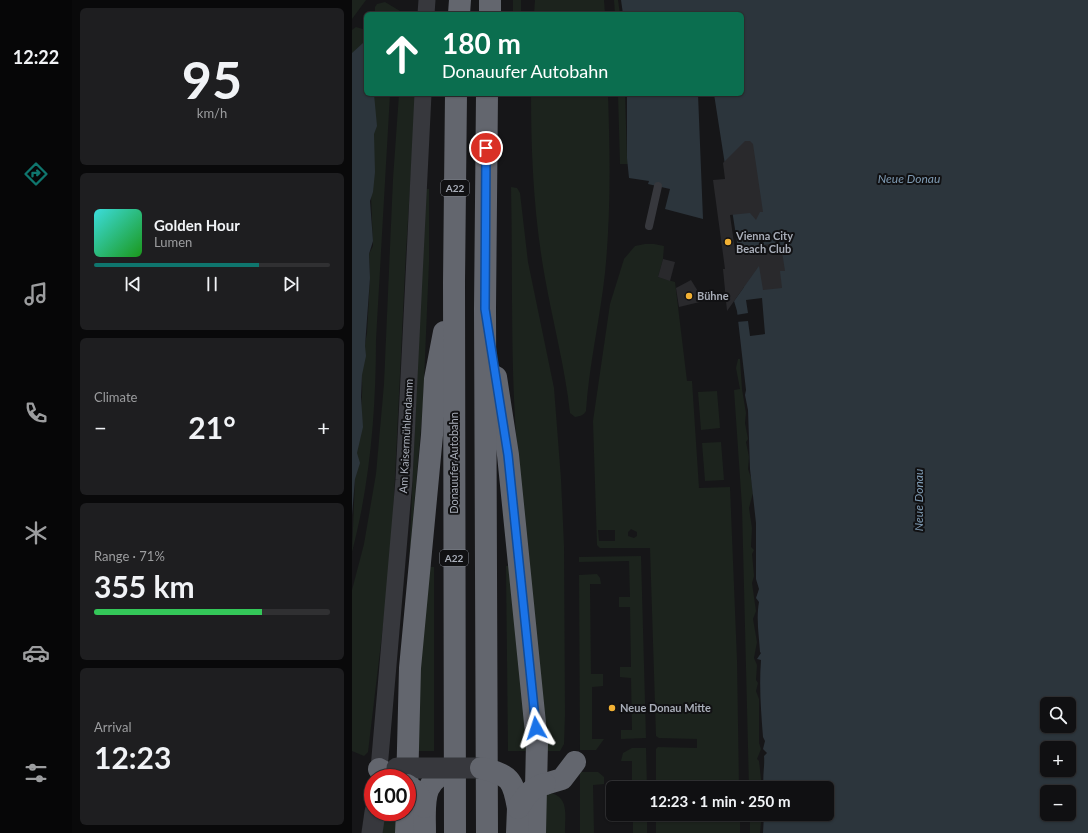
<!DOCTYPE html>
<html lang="en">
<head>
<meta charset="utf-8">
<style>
	:root { --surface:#101012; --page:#1e1e20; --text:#f1f3f6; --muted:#9c9d9f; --line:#303032; --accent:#0f766e }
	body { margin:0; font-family:Lato,sans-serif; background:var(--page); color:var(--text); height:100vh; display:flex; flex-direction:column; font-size:15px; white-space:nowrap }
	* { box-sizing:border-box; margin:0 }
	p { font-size:13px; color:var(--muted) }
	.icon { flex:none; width:22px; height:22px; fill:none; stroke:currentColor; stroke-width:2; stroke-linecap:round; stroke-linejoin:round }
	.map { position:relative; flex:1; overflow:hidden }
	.panel { display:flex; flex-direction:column; gap:8px; padding:8px; background:#09090a; width:280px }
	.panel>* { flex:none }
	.banner { position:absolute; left:12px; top:12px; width:380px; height:84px; border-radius:6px; box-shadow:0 1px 3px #0004,0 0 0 1px var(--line); background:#0b6e4f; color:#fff; overflow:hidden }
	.fabs { position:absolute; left:688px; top:697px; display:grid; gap:8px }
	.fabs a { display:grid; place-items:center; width:36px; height:36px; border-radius:6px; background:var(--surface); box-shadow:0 1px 3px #0004,0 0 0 1px var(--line); font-size:20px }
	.speed { position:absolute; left:12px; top:769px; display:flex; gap:8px; font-size:20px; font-weight:700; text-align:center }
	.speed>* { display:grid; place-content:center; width:52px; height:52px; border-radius:50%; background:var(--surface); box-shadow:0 1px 3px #0004,0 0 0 1px var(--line); line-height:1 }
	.speed .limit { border:6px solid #d22; background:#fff; color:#111 }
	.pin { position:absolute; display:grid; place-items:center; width:34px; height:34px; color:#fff; margin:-17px; border:2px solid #fff; border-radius:50%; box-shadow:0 1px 4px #0007 }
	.me { position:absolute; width:44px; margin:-22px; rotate:354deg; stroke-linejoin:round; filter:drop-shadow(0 0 3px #0008) }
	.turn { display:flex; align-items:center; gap:14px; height:84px; padding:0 12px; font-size:18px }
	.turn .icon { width:52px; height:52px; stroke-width:2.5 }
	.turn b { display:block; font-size:28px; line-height:34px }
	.big { font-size:30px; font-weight:700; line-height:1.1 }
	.panel .card { flex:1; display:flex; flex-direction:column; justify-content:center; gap:6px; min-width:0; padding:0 14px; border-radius:6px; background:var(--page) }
	.panel .dial { align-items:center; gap:0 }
	.dial b { font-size:52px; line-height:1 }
	.song { display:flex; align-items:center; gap:12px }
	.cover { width:48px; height:48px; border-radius:6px; background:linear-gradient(135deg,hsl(180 70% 55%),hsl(120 70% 35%)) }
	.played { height:4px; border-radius:2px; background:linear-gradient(90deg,var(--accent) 70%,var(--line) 70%) }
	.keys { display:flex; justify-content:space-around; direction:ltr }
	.heat { display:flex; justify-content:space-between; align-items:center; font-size:22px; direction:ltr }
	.charge { height:6px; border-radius:3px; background:linear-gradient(90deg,#34c759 71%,var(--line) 0) }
	.trip { position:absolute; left:254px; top:781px; width:228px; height:40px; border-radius:6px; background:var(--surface); box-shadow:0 1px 3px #0004,0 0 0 1px var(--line); font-weight:700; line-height:40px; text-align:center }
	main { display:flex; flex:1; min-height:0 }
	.tabs { display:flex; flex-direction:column; width:72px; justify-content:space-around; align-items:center; background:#060607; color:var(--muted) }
	.tabs .icon { width:28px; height:28px }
	.tabs .selected { color:var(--accent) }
	.tabs b { font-size:18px; color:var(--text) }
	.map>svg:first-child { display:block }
	.green { fill:#1c231d; fill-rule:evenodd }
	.water { fill:#2c353c; fill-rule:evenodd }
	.pier { fill:#161618 }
	.building { fill:#29292c }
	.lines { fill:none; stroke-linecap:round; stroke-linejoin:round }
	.service { stroke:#37383d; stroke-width:8 }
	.minor { stroke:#37383d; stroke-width:17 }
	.tertiary { stroke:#37383d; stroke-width:21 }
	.motorway { stroke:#63666e; stroke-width:22 }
	.tertiary-bridge { stroke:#37383d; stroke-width:21 }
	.motorway-bridge { stroke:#63666e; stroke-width:22 }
	.route-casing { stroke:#114b97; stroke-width:10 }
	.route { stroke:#1a73e8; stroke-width:7 }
	.poi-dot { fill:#f2b134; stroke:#111113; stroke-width:1.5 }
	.labels { text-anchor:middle; stroke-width:4; stroke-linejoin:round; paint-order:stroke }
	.shield { fill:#111113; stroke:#7b7e86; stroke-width:1 }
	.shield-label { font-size:10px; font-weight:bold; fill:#a8adb8 }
	.poi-label { font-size:11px; font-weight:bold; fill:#a8adb8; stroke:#111113; text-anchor:start }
	.street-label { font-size:11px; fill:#a8adb8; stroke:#111113 }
	.water-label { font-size:12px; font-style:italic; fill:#7f9bb3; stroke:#111113 }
</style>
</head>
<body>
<main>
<nav class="tabs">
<b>12:22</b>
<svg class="icon selected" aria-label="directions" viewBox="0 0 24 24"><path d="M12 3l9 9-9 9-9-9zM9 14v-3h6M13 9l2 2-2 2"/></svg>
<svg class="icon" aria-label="music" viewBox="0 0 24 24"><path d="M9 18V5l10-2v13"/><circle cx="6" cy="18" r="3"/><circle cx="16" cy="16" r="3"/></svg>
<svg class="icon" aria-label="phone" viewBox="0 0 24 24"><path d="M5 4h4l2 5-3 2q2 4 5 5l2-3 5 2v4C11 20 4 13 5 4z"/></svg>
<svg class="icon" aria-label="climate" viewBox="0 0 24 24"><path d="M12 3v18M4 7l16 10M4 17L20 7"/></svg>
<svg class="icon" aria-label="car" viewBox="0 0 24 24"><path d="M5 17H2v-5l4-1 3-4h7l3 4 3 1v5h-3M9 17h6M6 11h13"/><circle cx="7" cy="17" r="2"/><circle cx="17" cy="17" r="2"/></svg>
<svg class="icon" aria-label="filters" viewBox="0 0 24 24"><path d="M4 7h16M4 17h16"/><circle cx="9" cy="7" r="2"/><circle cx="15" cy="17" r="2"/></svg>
</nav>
<section class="panel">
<div class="card dial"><b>95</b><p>km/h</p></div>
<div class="card">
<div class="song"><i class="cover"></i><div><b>Golden Hour</b><p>Lumen</p></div></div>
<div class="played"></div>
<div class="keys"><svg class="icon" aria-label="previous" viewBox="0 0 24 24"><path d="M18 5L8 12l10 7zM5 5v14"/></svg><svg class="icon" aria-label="pause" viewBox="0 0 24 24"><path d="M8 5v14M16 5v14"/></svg><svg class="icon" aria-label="next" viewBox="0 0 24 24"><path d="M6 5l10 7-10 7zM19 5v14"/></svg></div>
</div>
<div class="card"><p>Climate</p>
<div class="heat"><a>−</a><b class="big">21°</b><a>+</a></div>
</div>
<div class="card"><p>Range · 71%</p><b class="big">355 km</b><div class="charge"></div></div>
<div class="card"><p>Arrival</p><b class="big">12:23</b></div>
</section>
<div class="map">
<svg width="736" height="833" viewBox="0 0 736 833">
	<rect width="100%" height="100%" fill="#161618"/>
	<g class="green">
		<path d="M 0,0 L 14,0 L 0,19 Z"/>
		<rect x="161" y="0" width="8" height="14"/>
		<path d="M 183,0 L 252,0 L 253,14 L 182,14 Z"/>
		<path d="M 262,0 L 266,0 L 268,14 L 263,14 Z"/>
		<path d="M 33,2 L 48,11 L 47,14 L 23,14 L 23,7 L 25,4 Z"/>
		<path d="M 4,27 L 14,30 L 14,92 L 0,80 L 0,30 Z"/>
		<path d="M 15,94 L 38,94 L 24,340 C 24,411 18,483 0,552 L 3,479 L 1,475 C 3,453 15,386 8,370 L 15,333 L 18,278 L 17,254 L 21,246 Z"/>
		<path d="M 47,94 L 64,94 L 54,251 L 39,559 L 16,752 L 12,756 L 0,751 L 0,590 L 12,544 L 24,474 L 32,384 L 41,179 Z"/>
		<path d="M 179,94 L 256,94 C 258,154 259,213 253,273 C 248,319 237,365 234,411 C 231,416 228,416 223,417 L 218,413 C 213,367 201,323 193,278 C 182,217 179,156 179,94 Z"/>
		<path d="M 266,94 L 273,94 L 275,158 L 277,164 L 268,164 Z"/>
		<path d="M 159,187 L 165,188 L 168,193 L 176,262 L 202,388 L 209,479 L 212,546 L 213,715 L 212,744 L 208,751 L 192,751 C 190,649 173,549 165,447 C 158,361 161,274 159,187 Z"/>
		<path d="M 73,189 L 77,189 L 77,262 L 71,405 L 57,564 Z"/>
		<path d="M 293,244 L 302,244 L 312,246 L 311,259 L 306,277 L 323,282 L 335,381 L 340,381 L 347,488 L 378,487 L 385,660 L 387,788 L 304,788 L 304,749 L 306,747 L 345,748 L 345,739 L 307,738 L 304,736 L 298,548 L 248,548 L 245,545 L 241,421 L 258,304 L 272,259 L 283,246 ZM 279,529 L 285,532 L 285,536 L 282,538 L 276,536 L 276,532 ZM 246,530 L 263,530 L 263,541 L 247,541 Z"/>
		<path d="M 386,359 L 388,359 L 390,389 L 394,413 L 393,423 L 396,439 L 394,442 L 397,457 L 396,469 L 399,478 L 401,493 L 397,508 L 400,528 L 399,547 L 402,550 L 400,554 L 402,576 L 400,583 L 404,611 L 401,619 L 405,642 L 402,658 L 405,665 L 404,680 L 406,683 L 404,691 L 407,699 L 407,743 L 409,749 L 405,759 L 407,761 L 410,788 L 397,788 L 390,507 L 382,390 L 388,389 L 384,368 Z"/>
		<path d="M 365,391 L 368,428 L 349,430 L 346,392 Z"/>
		<path d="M 369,442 L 372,480 L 353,481 L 350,443 Z"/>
		<path d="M 289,556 L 294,738 L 269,739 L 269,730 L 280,730 L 279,678 L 268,677 L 268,667 L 279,667 L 278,607 L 267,607 L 267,597 L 278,597 L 277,561 L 227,562 L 227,557 Z"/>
		<path d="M 154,566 L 159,566 L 171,679 L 175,751 L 156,751 Z"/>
		<path d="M 74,567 L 82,567 L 82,751 L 63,751 Z"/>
		<path d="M 245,574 L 248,578 L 249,584 L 238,584 L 239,674 L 251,674 L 251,686 L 240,687 L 240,739 L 252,739 L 244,750 L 228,750 L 227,575 Z"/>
		<path d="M 280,748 L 294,748 L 295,788 L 280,788 L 280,761 L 269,761 L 271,753 Z"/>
		<path d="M 228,772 L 246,772 L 252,777 L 252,784 L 241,785 L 242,833 L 228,833 Z"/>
		<path d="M 194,792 C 218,795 213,814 213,833 L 194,833 Z"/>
		<path d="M 33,812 L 45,812 L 45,833 L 30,833 Z"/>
		<path d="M 270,814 L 295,814 L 295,833 L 281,833 L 281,821 L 270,820 Z"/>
		<rect x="304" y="814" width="84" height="19"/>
		<path d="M 398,814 L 408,814 L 409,822 L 408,833 L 398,833 Z"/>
	</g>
	<g class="water">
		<path d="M 269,0 L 736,0 L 736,833 L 411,833 L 412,814 L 475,814 L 475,788 L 412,788 C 410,777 413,766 412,756 L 415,753 L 411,749 L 413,741 L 411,737 C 409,711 407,686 409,660 L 405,659 L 409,653 L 408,652 C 407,635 404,619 407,602 L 404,598 L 407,589 L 404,579 L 404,523 L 398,469 L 396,410 L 393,395 L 394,390 L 385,311 L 382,301 L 392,287 L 362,94 L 390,94 L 390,14 L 271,14 ZM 695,704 L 717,704 L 717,726 L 695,726 ZM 695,748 L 717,748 L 717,770 L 695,770 ZM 695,792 L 717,792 L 717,814 L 695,814 Z"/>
		<path d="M 11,43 L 14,43 L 14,94 L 22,94 L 25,126 L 22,134 L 23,172 L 21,192 L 18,201 L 21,241 L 17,254 L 18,278 L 13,346 L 14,356 L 10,375 L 9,397 L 11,427 L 5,453 L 8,463 L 3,479 L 0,515 L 0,53 Z"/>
		<path d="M 275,94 L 346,94 L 351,219 L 313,209 L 318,189 L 296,184 L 297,181 L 277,178 L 275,158 Z"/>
	</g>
	<path class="pier" d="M 410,298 L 413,334 L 398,336 L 396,321 L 384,322 L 384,315 L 396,313 L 394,300 Z"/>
	<g class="building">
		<path d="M 393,141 L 398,141 L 401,144 L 411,212 L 408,212 L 404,220 L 398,213 L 378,215 L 383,250 L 423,243 L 424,246 L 429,245 L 433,271 L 428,271 L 430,288 L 411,290 L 407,266 L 375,311 L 371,269 L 373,269 L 361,180 L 373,179 L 371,163 Z"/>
		<path d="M 311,259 L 323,262 L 318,281 L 306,277 Z"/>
		<path d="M 339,280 L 352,301 L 327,307 L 324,288 Z"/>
	</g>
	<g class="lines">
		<path class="service" d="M 297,226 L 306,186"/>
		<g class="minor">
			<path d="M 74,14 L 75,0"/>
			<path d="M 27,769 L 52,480 L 71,94"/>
		</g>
		<path class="tertiary" d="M 20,833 L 23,812"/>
		<g class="motorway">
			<path d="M 107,14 L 108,0"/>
			<path d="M 138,14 L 138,0"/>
			<path d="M 144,377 L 156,455 L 185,743 L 183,833"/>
			<path d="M 27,769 L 43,778"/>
			<path d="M 193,784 L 210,779 L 223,762"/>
			<path d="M 55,788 L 58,668 L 80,435 L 83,379 L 92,332"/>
			<path d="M 54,833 L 55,812"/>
			<path d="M 73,833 C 73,800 68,781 103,768"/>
			<path d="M 103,833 L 102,282 L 104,94"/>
			<path d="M 135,833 L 133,309 L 135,94"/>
			<path d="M 165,833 L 166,808"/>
		</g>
		<path class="tertiary-bridge" d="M 45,768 L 129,768"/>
		<g class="motorway-bridge">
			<path d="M 129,768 C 158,775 161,779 166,808"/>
			<path d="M 55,785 L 65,792 L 73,807"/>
			<path d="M 166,808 C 174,796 179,787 193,784"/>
		</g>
	</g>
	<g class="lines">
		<g class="route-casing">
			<path id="route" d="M 134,148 L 133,309 L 156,455 L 184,728"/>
		</g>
		<use href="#route" class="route"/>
	</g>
	<g class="poi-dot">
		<circle cx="376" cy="242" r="4"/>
		<circle cx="337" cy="296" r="4"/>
		<circle cx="260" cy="708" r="4"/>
	</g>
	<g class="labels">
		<g class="shield">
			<rect x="89" y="180" width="28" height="16" rx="3"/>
			<rect x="88" y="550" width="28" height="16" rx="3"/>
		</g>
		<g class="shield-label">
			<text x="103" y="192">A22</text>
			<text x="102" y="562">A22</text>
		</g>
		<g class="poi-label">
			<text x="384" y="240">Vienna City<tspan x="384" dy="13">Beach Club</tspan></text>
			<text x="345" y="300">Bühne</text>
			<text x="268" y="712">Neue Donau Mitte</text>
		</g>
		<g class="street-label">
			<text transform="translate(54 436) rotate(-87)" y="4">Am Kaisermühlendamm</text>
			<text transform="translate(102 463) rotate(-90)" y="4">Donauufer Autobahn</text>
		</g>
		<g class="water-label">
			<text x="557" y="183">Neue Donau</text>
			<text transform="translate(567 500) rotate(-90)" y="4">Neue Donau</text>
		</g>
	</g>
</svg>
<div class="fabs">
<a><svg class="icon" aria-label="search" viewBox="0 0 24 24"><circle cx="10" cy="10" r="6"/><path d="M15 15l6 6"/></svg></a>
<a>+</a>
<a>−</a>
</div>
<div class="speed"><div class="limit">100</div></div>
<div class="pin" style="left:134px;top:148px;background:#d93025"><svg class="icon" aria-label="arrive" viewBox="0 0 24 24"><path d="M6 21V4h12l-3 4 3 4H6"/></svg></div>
<svg class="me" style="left:184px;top:728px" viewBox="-20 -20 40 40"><path d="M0-17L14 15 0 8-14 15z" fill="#1a73e8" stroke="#fff" stroke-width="4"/></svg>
<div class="trip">12:23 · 1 min · 250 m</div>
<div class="banner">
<div class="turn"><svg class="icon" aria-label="ahead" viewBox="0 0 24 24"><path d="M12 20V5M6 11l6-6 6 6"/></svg><div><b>180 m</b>Donauufer Autobahn</div></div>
</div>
</div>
</main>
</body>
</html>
